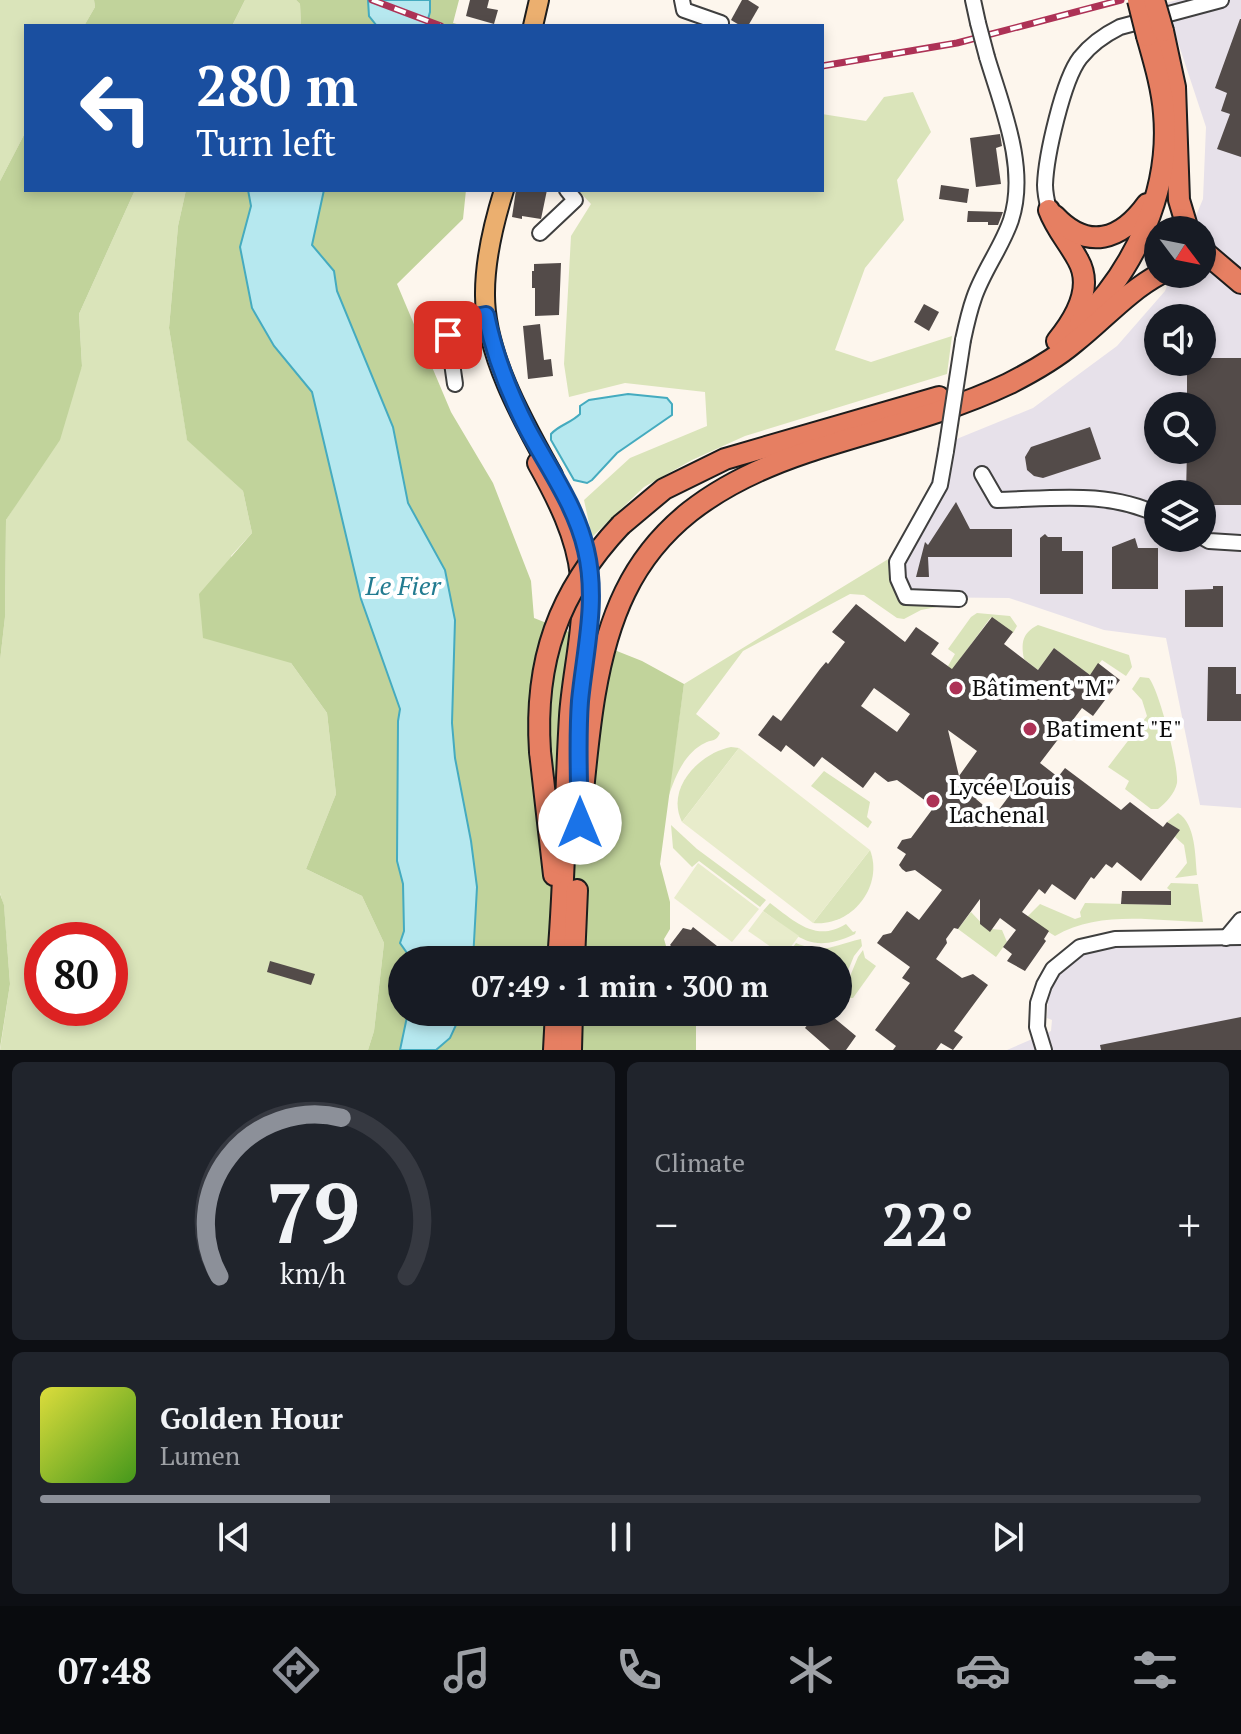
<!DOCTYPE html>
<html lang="en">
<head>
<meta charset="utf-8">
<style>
	:root { --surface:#171b24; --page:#20242c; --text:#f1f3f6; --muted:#9ea1a6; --line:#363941; --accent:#8c9099 }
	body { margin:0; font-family:"PT Serif",serif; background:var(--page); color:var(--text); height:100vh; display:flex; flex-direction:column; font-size:30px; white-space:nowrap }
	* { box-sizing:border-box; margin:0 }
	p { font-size:26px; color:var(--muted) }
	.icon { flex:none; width:44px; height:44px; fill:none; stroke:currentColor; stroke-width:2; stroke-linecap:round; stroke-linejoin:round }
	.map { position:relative; height:1050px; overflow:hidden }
	.panel { display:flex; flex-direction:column; gap:12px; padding:12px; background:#0d0f14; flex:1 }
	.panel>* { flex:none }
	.top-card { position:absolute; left:24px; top:24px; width:800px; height:168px; border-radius:0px; box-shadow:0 4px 12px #0003; background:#1a4fa0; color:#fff; overflow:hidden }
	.needle { width:52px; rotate:122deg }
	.tools { position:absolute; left:1144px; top:216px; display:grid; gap:16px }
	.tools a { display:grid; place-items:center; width:72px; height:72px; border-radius:50%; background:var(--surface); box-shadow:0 4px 12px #0003; font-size:40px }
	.speed { position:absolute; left:24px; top:922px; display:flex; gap:16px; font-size:40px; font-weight:700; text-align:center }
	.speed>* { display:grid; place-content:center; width:104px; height:104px; border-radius:50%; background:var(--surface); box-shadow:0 4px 12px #0003; line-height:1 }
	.speed .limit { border:12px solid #d22; background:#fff; color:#111 }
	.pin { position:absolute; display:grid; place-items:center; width:68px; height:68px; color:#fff; margin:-34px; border-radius:16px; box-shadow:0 4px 12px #0006 }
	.me { position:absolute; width:88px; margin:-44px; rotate:0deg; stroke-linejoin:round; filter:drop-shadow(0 0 6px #0008) }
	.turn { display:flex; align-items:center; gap:28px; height:168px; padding:0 40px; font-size:36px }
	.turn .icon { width:104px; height:104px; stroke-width:2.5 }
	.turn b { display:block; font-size:56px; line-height:68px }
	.big { font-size:60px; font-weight:700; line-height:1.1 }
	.panel .card { flex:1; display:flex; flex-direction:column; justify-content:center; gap:12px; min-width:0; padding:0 28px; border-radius:12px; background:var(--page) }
	.panel .dial { align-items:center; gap:0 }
	.dial svg { height:208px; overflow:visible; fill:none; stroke:var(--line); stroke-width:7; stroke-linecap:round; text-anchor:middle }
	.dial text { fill:var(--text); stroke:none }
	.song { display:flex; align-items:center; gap:24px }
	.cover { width:96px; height:96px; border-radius:12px; background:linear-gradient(135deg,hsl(60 70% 55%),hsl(100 70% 35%)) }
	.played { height:8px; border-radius:4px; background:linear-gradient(90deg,var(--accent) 25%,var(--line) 25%) }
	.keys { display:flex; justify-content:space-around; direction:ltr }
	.heat { display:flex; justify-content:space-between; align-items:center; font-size:44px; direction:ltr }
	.panel .tiles { flex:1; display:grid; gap:12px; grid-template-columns:1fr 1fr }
	.card:last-child { grid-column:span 2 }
	.trip { position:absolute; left:388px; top:946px; width:464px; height:80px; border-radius:40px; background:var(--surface); box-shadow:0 4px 12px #0003; font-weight:700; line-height:80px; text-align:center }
	.menu { display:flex; height:128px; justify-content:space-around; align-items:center; background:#090b0e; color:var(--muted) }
	.menu .icon { width:56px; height:56px }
	.menu .active { color:var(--accent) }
	.menu b { font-size:36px; color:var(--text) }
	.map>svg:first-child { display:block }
	.industrial { fill:#e7e1ea; fill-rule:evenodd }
	.green { fill:#dae4ba; fill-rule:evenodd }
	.forest { fill:#c1d39b }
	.pitch { fill:#e8eccb }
	.water { fill:#b6e8ef; stroke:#45abbf; stroke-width:2 }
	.building { fill:#534b49; fill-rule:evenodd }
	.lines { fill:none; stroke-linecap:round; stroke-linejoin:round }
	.minor-casing { stroke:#3f3f3f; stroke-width:18 }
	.major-casing { stroke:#1d1d1d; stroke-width:22 }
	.highway-casing { stroke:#1d1d1d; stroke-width:24 }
	.minor { stroke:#fff; stroke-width:14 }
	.major { stroke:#ebaf6f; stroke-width:18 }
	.highway { stroke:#e67f62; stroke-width:20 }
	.rail-casing { stroke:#ad3256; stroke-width:7 }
	.rail { stroke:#fff; stroke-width:4; stroke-dasharray:12; stroke-linecap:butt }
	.minor-bridge-casing { stroke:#3f3f3f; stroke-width:18; stroke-linecap:butt }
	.highway-bridge-casing { stroke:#1d1d1d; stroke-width:24; stroke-linecap:butt }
	.minor-bridge { stroke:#fff; stroke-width:14 }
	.highway-bridge { stroke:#e67f62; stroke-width:20 }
	.route-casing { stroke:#114b97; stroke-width:20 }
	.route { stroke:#1a73e8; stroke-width:14 }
	.poi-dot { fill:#ad3256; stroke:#fff; stroke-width:3 }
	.labels { text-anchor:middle; stroke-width:8; stroke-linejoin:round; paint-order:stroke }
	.poi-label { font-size:24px; fill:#0c0c0c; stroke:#fff; text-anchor:start }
	.water-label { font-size:26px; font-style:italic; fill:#227b90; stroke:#fff }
</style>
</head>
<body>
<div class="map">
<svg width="1241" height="1050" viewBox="0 0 1241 1050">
	<rect width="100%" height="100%" fill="#fdf6ed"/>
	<g class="industrial">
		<path d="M 1178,0 L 1241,0 L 1241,808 L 1200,805 L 1166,638 L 1104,630 L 1009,598 L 904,597 L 890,558 L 925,504 L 935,466 L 937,447 L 1033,408 L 1117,346 L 1165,291 L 1172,274 L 1202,274 L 1202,230 L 1190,230 L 1203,199 L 1206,127 L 1165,3 ZM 1158,318 L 1202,318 L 1202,362 L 1158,362 ZM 1158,406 L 1202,406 L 1202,450 L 1158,450 ZM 1158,494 L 1202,494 L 1202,538 L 1158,538 Z"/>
		<path d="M 1241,944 L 1241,1050 L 1007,1050 L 1051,1031 L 1052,1020 L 1047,1018 L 1048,996 L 1059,973 L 1078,957 L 1101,947 Z"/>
	</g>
	<g class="green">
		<path d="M 0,0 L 94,0 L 95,7 L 84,26 L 26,26 L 26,131 L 0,181 Z"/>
		<path d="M 245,0 L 296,0 L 300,4 L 301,26 L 232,26 Z"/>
		<path d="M 913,92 L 931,132 L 897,180 L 904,220 L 865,268 L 835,350 L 871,362 L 952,336 L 947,374 L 745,436 L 692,460 L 644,487 L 592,537 L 584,500 L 630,458 L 707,426 L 705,392 L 625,383 L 569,397 L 564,364 L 571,236 L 591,204 L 578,190 L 822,190 L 822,114 L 866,121 L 884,97 Z"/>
		<path d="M 135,190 L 186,190 L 178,226 L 169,328 L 187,439 L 243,491 L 252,533 L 231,556 L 291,663 L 327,713 L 336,794 L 306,869 L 362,896 L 384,943 L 374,1031 L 368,1050 L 0,1050 L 10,984 L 4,906 L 0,893 L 0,661 L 5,617 L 6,520 L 27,487 L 82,366 L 79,314 ZM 42,940 L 110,940 L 110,1008 L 42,1008 Z"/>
		<path d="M 890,558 L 904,597 L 947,605 L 921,610 L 904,619 L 897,618 L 864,595 L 850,594 L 743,651 L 696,714 L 720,733 C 716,742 713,739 705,743 C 684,753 675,777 668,798 L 684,684 Z"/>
		<path d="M 977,613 L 1010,616 L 1017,626 L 1013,633 L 991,617 L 961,658 L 962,677 L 948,666 L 955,654 L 948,649 L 971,617 Z"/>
		<path d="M 1038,625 L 1129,655 L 1132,667 L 1126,676 L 1102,660 L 1090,675 L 1054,648 L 1038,670 L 1024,659 C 1021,643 1022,633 1038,625 Z"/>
		<path d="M 1140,677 L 1149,678 C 1159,690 1179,767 1177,783 C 1175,793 1166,803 1158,809 L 1151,809 L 1125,789 L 1129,781 L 1108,767 L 1147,716 L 1142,700 L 1132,689 Z"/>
		<path d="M 731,747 L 739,748 L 682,822 C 665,788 700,753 731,747 Z"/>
		<path d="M 824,771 L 870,802 L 867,817 L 872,822 L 868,828 L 811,786 Z"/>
		<path d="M 1178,813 C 1196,824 1195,856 1197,875 L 1175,878 L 1187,863 L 1184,845 L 1175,837 L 1179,830 L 1167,822 Z"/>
		<path d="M 671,825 L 697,849 L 766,900 L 760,907 L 699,861 L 692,867 L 673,848 Z"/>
		<path d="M 870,850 C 884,886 852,927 813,923 Z"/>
		<path d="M 1171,883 L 1198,884 L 1203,922 C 1155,921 1099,910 1055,936 L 1026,918 L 1040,904 L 1075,919 L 1081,917 L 1080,912 L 1085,903 L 1170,905 L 1171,891 L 1167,888 Z"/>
		<path d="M 770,903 C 794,921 816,943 846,924 L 853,932 L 856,931 L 855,934 C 810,955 799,937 763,911 Z"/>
		<path d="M 971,912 L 989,931 L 992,929 L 1002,930 L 1007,942 L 996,957 L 958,929 Z"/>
		<path d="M 861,939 L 862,946 L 854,956 L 838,995 L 838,960 L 784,959 L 796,943 C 824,955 834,945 861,939 Z"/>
		<path d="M 863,950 L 865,958 L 876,966 L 853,998 L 841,998 L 858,957 Z"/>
	</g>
	<g class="forest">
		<path d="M 94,0 L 245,0 L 232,26 L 84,26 L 95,7 Z"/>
		<path d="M 296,0 L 459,0 L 453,23 L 464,26 L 301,26 L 300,4 Z"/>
		<path d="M 26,131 L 26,190 L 135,190 L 79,314 L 82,366 L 60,440 L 6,520 L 5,617 L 0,661 L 0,181 Z"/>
		<path d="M 186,190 L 466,190 L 463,219 L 397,284 L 451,412 L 493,483 L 531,581 L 534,618 L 642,661 L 684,684 L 660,864 L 670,902 L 670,929 L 664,939 L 670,960 L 402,960 L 402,1012 L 690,1012 L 696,1026 L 696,1050 L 368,1050 L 374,1031 L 384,943 L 362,896 L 306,869 L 336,794 L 327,713 L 291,663 L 203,638 L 199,594 L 252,533 L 243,491 L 187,440 L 169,328 L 178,226 Z"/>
		<path d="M 0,894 L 4,905 L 10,984 L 0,1048 Z"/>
	</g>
	<g class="pitch">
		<path d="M 739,748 L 870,850 L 813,923 L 682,822 Z"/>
		<path d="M 698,863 L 759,909 L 732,942 L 674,898 Z"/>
		<path d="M 763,911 L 799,936 L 784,956 L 748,931 Z"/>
	</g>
	<g class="water">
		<path d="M 368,0 L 430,0 L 430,12 L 426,26 L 377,26 L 369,16 Z"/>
		<path d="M 248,190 L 324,190 L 312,245 L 334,271 L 337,291 L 393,427 L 408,503 L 445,570 L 455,620 L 452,723 L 455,758 L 471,841 L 477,887 L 473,960 L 412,960 L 400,943 L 404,931 L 403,884 L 397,861 L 398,721 L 400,709 L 361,599 L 312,392 L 274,346 L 252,308 L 240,247 L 251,206 Z"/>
		<path d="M 628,394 L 667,398 L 672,404 L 672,415 L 617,453 L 592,480 L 587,483 L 574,480 L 551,440 L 551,434 C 559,425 571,423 580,414 L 580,406 L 589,400 Z"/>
		<path d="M 408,1012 L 462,1012 L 450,1038 L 436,1050 L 400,1050 Z"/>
	</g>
	<g class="building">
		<path d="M 470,0 L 489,0 L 487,8 L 498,10 L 494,24 L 466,16 Z"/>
		<path d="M 742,0 L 748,0 L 759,7 L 748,26 L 741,26 L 731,20 Z"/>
		<path d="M 1240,19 L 1241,19 L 1241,157 L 1217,149 L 1230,114 L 1221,111 L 1227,93 L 1215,88 Z"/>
		<path d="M 1000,134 L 1002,146 L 996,148 L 1001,184 L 976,187 L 970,138 Z"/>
		<path d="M 941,185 L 969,189 L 967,203 L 939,199 Z"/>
		<path d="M 516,190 L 547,190 L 541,219 L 522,216 L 522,219 L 512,217 Z"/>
		<path d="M 968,211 L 1003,212 L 998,225 L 988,225 L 988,222 L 967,222 Z"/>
		<path d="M 561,263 L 559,315 L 535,316 L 535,288 L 532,288 L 532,271 L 534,271 L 534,264 Z"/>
		<path d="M 924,304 L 939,312 L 929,331 L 914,322 Z"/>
		<path d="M 540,324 L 544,360 L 551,359 L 553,376 L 528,379 L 523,326 Z"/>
		<path d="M 1202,358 L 1241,358 L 1241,505 L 1202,505 L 1202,494 L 1186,494 L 1187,450 L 1202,450 L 1202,406 L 1187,406 L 1187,362 L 1202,362 Z"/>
		<path d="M 1090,427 L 1101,459 L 1043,478 L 1034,476 L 1027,470 L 1025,457 L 1031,447 Z"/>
		<path d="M 956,502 L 970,529 L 1012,529 L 1012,557 L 928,557 L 929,577 L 916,577 L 925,542 L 928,545 Z"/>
		<path d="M 1045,534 L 1048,537 L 1062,537 L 1062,551 L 1083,551 L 1083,594 L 1040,594 L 1040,538 Z"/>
		<path d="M 1135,538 L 1138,548 L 1158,548 L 1158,589 L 1112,589 L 1112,547 Z"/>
		<path d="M 1213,586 L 1223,586 L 1223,627 L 1185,627 L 1185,590 L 1213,589 Z"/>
		<path d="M 856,604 L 905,642 L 916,627 L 939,643 L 931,654 L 952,669 L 992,617 L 1013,632 L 1004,644 L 1038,670 L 1054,648 L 1090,675 L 1098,663 L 1120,680 L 1093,716 L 1082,708 L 1040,763 L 1058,777 L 1065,768 L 1121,810 L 1130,802 L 1163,827 L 1167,822 L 1180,830 L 1141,881 L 1117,862 L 1112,868 L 1106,864 L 1094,879 L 1091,877 L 1075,900 L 1052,884 L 1045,894 L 1039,889 L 1022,912 L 1049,931 L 1044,939 L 1046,941 L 1025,971 L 1007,961 L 1012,954 L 1003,947 L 1016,930 L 1000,918 L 990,932 L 980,924 L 980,899 L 958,929 L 954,928 L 946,939 L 947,943 L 936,959 L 962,978 L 973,974 L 988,985 L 954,1031 L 963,1037 L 953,1050 L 941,1043 L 936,1050 L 893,1050 L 896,1046 L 875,1030 L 910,983 L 902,978 L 910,967 L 877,943 L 883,935 L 891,933 L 907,911 L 919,920 L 942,890 L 915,870 L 906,872 L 902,869 L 899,865 L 906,854 L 897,848 L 902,840 L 911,838 L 934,807 L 897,780 L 888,782 L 875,772 L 863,788 L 822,757 L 814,767 L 786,745 L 781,752 L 758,735 L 773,715 L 781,721 L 820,669 L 826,662 L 828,664 L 845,642 L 832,632 ZM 874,688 L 910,714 L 897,732 L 861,706 ZM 948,730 L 977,751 L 959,776 ZM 993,777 L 1012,792 L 995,815 L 976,799 Z"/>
		<path d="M 1208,667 L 1236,667 L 1236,694 L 1241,694 L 1241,721 L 1207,721 Z"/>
		<path d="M 1122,891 L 1171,891 L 1171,905 L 1121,904 Z"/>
		<path d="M 693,927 L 717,946 L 715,948 L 721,952 L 715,960 L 685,960 L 670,945 L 683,928 L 691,930 Z"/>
		<path d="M 270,961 L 315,974 L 311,985 L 267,972 Z"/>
		<path d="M 801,1012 L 827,1012 L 856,1036 L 846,1050 L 830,1050 L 805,1028 L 811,1020 Z"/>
		<path d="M 1241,1017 L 1241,1050 L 1101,1050 L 1100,1045 Z"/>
	</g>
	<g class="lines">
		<g class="minor-casing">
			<g id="minor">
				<path d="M 682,0 L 684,10 L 721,23"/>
				<path d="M 973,0 L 978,23"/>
				<path d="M 1049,210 C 1047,202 1045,194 1045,185 C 1046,156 1063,80 1080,58 C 1091,44 1104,35 1120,27 L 1221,0"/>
				<path d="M 540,233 L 575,200 L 567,190"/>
				<path d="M 963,340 C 966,326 969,312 974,298 C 983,271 1002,247 1011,220 C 1028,168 1002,107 987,57"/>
				<path d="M 455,384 L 448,335 L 459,320 L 486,315"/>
				<path d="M 946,451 L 940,485 L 897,562 L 898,579 L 906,597 L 959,599"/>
				<path d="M 982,474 L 997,500 C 1051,499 1108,490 1158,515"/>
				<path d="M 1202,537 L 1209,541 L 1241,543"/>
				<path d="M 1226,938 L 1241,920"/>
				<path d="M 1044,1050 L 1037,1027 L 1038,1003 L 1044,985 L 1053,969 L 1080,947 L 1115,939 L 1241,937"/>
			</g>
		</g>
		<g class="major-casing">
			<g id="major">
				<path d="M 533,26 L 539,0"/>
				<path d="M 504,190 C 494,222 485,259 485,293 C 484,353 524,423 553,475"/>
			</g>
		</g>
		<g class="highway-casing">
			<g id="highway">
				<path d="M 1163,31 L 1175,87 L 1179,200 L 1188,230"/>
				<path d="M 1049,210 C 1056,229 1069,243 1078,260 C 1094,288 1075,319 1057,341"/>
				<path d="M 1055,216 C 1088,251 1121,240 1147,204"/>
				<path d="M 1202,250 L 1241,283"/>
				<path d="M 1080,323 C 1135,269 1171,191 1164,113 C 1162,87 1154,61 1147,36"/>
				<path d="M 538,463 C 557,497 577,536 581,576 C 587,622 573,670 570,716 C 565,797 565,879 558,960"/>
				<path d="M 621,525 L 664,489 L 725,459 L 939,397"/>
				<path d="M 540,752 L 554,875"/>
				<path d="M 580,823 C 597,636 607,519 807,452 C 874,430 945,414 1008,384 C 1032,372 1055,359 1075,342 C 1103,320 1128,291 1160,274"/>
				<path d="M 574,960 L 577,890"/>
				<path d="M 554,1050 L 556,1012"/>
				<path d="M 571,1050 L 572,1012"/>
			</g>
		</g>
		<use href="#minor" class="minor"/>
		<use href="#major" class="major"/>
		<use href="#highway" class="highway"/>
		<g class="rail-casing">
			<g id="rail">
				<path d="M 372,0 L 441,26"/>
				<path d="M 822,66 L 957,43 L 1121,0"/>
			</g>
		</g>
		<use href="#rail" class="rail"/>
		<g class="minor-bridge-casing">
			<g id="minor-bridge">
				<path d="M 978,23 L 987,57"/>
				<path d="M 946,451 L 963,340"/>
			</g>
		</g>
		<g class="highway-bridge-casing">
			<g id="highway-bridge">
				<path d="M 1138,0 L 1147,36"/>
				<path d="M 1154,0 L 1163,31"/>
				<path d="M 540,752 C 534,661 558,592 621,525"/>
			</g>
		</g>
		<use href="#minor-bridge" class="minor-bridge"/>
		<use href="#highway-bridge" class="highway-bridge"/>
	</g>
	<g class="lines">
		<g class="route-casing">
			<path id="route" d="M 448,335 L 459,320 L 486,315 C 494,354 510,395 528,430 C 549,469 576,506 586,550 C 598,601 585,650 580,701 C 577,741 579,782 580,823"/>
		</g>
		<use href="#route" class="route"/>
	</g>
	<g class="poi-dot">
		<circle cx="956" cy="688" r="8"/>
		<circle cx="1030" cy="729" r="8"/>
		<circle cx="933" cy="801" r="8"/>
	</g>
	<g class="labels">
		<g class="poi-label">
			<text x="972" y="696">Bâtiment "M"</text>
			<text x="1046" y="737">Batiment "E"</text>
			<text x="949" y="795">Lycée Louis<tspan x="949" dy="28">Lachenal</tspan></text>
		</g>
		<g class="water-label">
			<text x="403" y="595">Le Fier</text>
		</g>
	</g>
</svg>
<div class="tools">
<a><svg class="needle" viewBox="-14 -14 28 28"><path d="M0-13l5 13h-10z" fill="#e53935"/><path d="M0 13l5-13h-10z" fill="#9ea1a6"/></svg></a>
<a><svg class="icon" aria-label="sound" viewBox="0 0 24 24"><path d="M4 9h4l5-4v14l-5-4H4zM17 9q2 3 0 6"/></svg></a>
<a><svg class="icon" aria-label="search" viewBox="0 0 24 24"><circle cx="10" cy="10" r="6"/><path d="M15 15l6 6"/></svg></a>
<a><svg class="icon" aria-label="layers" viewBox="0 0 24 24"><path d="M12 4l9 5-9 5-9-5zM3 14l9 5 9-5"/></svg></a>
</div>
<div class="speed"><div class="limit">80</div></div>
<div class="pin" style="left:448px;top:335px;background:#d93025"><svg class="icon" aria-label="arrive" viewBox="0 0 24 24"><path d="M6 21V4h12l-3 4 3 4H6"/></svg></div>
<svg class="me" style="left:580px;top:823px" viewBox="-20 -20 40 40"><circle r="19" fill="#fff"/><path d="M0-13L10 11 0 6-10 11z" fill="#1a73e8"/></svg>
<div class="trip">07:49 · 1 min · 300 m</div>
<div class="top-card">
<div class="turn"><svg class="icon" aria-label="left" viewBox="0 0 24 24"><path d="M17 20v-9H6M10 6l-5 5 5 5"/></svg><div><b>280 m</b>Turn left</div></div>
</div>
</div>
<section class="panel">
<div class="tiles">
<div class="card dial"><svg viewBox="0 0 100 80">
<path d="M14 69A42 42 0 1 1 86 69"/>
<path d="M14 69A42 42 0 0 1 61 8" stroke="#8c9099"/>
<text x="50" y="56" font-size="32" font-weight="700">79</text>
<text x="50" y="72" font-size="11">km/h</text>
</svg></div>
<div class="card"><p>Climate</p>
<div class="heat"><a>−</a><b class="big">22°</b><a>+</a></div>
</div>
<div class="card">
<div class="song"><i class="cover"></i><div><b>Golden Hour</b><p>Lumen</p></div></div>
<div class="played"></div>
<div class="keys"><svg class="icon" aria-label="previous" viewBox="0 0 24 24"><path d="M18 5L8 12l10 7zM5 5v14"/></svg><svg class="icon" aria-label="pause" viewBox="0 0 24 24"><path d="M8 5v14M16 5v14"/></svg><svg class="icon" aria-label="next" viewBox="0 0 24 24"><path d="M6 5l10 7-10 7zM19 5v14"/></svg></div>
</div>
</div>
</section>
<nav class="menu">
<b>07:48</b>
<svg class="icon active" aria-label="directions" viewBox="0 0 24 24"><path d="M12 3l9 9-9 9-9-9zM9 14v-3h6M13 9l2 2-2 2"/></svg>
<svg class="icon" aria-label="music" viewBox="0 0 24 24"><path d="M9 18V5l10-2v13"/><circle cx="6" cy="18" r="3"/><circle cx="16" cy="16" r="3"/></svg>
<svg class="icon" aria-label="phone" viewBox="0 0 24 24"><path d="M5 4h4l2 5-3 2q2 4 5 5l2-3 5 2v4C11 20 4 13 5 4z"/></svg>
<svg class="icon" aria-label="climate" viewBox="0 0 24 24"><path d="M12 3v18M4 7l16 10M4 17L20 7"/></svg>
<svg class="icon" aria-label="car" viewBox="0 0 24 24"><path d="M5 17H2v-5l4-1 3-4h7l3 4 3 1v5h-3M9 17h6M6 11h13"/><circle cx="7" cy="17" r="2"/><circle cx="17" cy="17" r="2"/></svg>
<svg class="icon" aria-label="filters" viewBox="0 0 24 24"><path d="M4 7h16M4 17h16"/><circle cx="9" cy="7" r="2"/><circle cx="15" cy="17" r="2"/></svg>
</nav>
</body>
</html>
